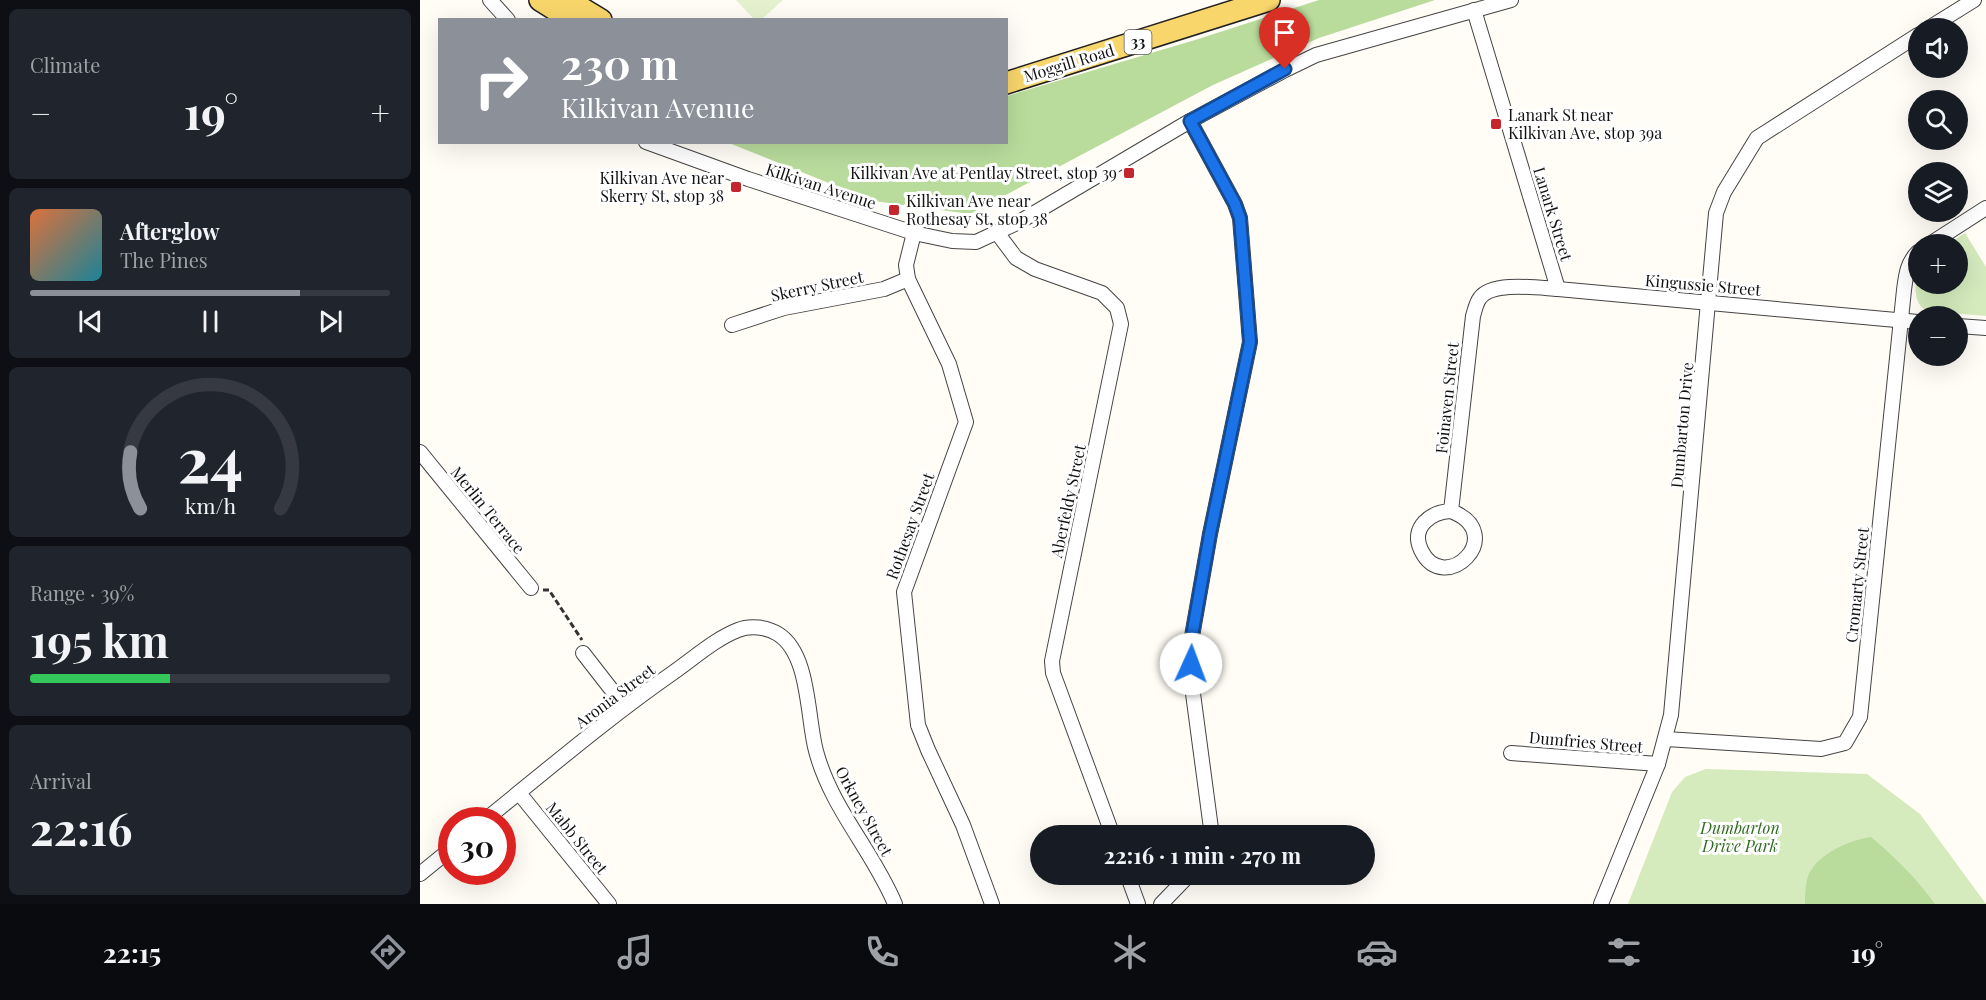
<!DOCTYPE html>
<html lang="en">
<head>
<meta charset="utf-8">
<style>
	:root { --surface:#171b24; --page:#20242c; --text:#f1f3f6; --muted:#9ea1a6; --line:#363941; --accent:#8c9099 }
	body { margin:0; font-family:"Playfair Display",serif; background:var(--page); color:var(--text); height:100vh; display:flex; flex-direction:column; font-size:22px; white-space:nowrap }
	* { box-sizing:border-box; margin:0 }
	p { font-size:20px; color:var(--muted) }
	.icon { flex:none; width:33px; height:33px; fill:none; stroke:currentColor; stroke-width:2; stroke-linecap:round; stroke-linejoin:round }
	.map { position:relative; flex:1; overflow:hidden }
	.side { display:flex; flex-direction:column; gap:9px; padding:9px; background:#0d0f14; width:420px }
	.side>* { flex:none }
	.banner { position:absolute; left:18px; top:18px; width:570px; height:126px; border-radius:0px; box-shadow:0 6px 24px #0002; background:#8c9099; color:#fff; overflow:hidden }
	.tools { position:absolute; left:1488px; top:18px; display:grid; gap:12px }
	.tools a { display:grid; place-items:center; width:60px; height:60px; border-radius:50%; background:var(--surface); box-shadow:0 6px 24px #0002; font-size:30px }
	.speed { position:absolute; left:18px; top:807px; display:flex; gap:12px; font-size:30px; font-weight:700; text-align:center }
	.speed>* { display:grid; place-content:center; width:78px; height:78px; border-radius:50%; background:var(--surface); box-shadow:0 6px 24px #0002; line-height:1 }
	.speed .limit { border:9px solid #d22; background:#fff; color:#111 }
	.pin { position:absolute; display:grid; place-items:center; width:51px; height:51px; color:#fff; margin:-62px -26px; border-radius:50% 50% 50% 0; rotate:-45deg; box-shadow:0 0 6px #0007 }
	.pin .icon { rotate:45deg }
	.me { position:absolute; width:66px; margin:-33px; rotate:2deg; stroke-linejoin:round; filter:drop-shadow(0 0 4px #0008) }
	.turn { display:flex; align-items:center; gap:21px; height:126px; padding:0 24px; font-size:27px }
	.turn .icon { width:78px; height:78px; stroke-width:2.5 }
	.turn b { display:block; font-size:42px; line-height:51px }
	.big { font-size:45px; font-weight:700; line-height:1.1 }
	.side .widget { flex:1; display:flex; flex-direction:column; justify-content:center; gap:9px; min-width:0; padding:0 21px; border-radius:9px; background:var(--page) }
	.side .dial { align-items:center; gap:0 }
	.dial svg { height:156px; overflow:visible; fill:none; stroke:var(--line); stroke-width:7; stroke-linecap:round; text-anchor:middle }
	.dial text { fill:var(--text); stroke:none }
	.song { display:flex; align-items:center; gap:18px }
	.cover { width:72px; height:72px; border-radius:9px; background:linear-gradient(135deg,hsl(20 70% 55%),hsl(190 70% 35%)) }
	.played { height:6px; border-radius:3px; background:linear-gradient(90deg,var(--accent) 75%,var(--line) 75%) }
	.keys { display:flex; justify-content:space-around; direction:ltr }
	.heat { display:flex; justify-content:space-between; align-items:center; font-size:33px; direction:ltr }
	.charge { height:9px; border-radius:4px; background:linear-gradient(90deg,#34c759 39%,var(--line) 0) }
	.trip { position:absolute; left:610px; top:825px; width:345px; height:60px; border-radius:30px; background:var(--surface); box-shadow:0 6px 24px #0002; font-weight:700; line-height:60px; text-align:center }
	.tab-bar { display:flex; height:96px; justify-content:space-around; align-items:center; background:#090b0e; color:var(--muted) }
	.tab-bar .icon { width:42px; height:42px }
	.tab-bar .on { color:var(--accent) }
	.tab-bar b { font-size:27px; color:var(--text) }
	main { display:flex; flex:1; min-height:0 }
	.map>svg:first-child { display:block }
	.green { fill:#d5ebbd }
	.forest { fill:#b9dc9c }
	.pitch { fill:#e6f2cf }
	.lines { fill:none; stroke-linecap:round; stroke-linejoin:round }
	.street-casing { stroke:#444; stroke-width:16 }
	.primary-casing { stroke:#222; stroke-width:24 }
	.path { stroke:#333; stroke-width:3; stroke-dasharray:6 3; stroke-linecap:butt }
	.street { stroke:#fff; stroke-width:14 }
	.primary { stroke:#f9d66b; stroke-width:21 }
	.route-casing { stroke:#114b97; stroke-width:15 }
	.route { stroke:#1a73e8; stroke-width:10 }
	.poi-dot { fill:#c4262e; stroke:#fff; stroke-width:2 }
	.labels { text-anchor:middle; stroke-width:6; stroke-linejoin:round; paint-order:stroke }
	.shield { fill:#fff; stroke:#585858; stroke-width:1.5 }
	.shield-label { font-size:15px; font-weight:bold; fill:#111 }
	.street-label { font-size:16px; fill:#111; stroke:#fff }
	.poi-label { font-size:16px; fill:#111; stroke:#fff; text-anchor:start }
	.park-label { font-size:16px; font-style:italic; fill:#2f6b1f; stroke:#fff }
</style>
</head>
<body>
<main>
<section class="side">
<div class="widget"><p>Climate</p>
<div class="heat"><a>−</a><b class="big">19°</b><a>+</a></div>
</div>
<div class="widget">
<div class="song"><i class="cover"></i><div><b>Afterglow</b><p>The Pines</p></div></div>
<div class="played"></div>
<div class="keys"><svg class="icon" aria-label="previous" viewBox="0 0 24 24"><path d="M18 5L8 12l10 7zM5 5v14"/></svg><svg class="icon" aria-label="pause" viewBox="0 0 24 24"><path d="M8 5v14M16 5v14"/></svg><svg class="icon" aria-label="next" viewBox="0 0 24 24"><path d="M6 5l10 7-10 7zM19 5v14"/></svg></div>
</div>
<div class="widget dial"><svg viewBox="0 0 100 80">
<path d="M14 69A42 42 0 1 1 86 69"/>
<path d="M14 69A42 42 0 0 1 9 40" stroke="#8c9099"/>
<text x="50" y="56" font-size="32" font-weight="700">24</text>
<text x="50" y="72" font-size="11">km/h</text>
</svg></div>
<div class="widget"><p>Range · 39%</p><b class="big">195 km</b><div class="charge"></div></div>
<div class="widget"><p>Arrival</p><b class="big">22:16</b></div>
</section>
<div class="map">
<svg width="1566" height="904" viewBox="0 0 1566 904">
	<rect width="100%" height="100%" fill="#fffdf5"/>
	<g class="green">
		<path d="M 1545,233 L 1566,267 L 1566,316 L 1507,311 C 1492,303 1495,283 1498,269 L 1498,284 L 1538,284 L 1538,244 L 1528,244 Z"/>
		<path d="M 1286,769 L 1447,774 L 1500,814 L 1566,904 L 1208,904 L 1252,792 L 1265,777 Z"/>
	</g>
	<g class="forest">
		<path d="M 899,0 L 1015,0 L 899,38 L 793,85 L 550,214 L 454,201 L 309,143 L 586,142 L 587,96 L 775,40 Z"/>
		<path d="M 1451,837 C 1475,857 1497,879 1515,904 L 1385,904 C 1385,897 1385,888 1387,880 C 1392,856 1429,840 1451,837 Z"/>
	</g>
	<path class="pitch" d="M 316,0 L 363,0 L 341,20 L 334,19 Z"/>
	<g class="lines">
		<g class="street-casing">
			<g id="street">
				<path d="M 70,0 L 88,20"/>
				<path d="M 1054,10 L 1138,289"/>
				<path d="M 1509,28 L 1554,0"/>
				<path d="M 770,121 L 815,204 L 820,218 L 830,342 L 790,534 L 771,642 L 772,686 L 792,836"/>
				<path d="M 226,142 L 328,179 L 494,233 L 532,241 L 556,242 L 599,222 L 770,121 L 865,70 L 896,55 L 1091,0"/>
				<path d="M 494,233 L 486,265 L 488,279 L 529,364 L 546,422 L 484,592 L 498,725 L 508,750 L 543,825 L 572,904"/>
				<path d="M 578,234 L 596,258 L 615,269 L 682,293 L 697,308 L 701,324 L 632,661 L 633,673 L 693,836"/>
				<path d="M 1510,244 L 1566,208"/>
				<path d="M 312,325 L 364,308 L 464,289 L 488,279"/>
				<path d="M 1538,326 L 1566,328"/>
				<path d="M 0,452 L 111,588"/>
				<path d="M 1031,511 C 1011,512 990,527 1001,550 C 1024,598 1090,534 1031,511 L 1053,316 C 1055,310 1056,303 1060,298 C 1072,281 1119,288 1138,289 L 1498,322"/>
				<path d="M 163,653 L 205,707"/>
				<path d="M 1246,739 L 1401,749 L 1425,743 L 1440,717 L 1484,290 C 1486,275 1487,263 1498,252"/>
				<path d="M 1091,753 L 1238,764"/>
				<path d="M 99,793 L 189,904"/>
				<path d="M 65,820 C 127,770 188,718 254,672 C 274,658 295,639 318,630 C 330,625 347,627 358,634 C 390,654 387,718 396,751 C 411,808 453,851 475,904"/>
				<path d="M 0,874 L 32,848"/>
				<path d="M 707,874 L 718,904"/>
				<path d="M 741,904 L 770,874"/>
				<path d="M 1181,904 L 1238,764 L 1251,715 L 1296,213 L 1304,192 L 1337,138 L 1498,35"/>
			</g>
		</g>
		<g class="primary-casing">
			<g id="primary">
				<path d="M 120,0 L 152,20"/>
				<path d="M 148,0 L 181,20"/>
				<path d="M 586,83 L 849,0"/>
			</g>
		</g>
		<path class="path" d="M 123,590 L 129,590 L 162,640"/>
		<use href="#street" class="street"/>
		<use href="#primary" class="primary"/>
	</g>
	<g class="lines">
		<g class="route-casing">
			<path id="route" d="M 771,664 L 771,642 L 790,534 L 830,342 L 820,218 L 815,204 L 770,121 L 865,69"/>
		</g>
		<use href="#route" class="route"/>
	</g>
	<g class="poi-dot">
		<rect x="1070" y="118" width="12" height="12" rx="3"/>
		<rect x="703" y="167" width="12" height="12" rx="3"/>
		<rect x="310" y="181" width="12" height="12" rx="3"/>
		<rect x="468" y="204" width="12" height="12" rx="3"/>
	</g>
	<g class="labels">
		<rect class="shield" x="704.5" y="30" width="27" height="24" rx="4.5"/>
		<g class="shield-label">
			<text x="718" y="47">33</text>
		</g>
		<g class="street-label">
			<text transform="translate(649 63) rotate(-17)" y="6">Moggill Road</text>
			<text transform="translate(401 186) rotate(18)" y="6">Kilkivan Avenue</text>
			<text transform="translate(1133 214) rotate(73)" y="6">Lanark Street</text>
			<text transform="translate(1283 285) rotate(5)" y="6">Kingussie Street</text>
			<text transform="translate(397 286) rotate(-12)" y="6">Skerry Street</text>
			<text transform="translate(1027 398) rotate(-84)" y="6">Foinaven Street</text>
			<text transform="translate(1262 425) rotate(-85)" y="6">Dumbarton Drive</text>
			<text transform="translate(648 501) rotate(-78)" y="6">Aberfeldy Street</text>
			<text transform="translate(68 510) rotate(51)" y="6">Merlin Terrace</text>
			<text transform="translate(490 526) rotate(-70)" y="6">Rothesay Street</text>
			<text transform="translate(1437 585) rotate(-84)" y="6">Cromarty Street</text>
			<text transform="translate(195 696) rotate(-37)" y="6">Aronia Street</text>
			<text transform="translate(1166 742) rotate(5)" y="6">Dumfries Street</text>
			<text transform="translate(444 811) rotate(61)" y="6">Orkney Street</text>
			<text transform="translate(157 838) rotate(51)" y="6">Mabb Street</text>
		</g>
		<g class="poi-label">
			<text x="1088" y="121">Lanark St near<tspan x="1088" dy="18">Kilkivan Ave, stop 39a</tspan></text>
			<text x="697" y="179" text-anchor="end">Kilkivan Ave at Pentlay Street, stop 39</text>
			<text x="304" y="184" text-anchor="end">Kilkivan Ave near<tspan x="304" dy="18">Skerry St, stop 38</tspan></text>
			<text x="486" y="207">Kilkivan Ave near<tspan x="486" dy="18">Rothesay St, stop 38</tspan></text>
		</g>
		<g class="park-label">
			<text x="1320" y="834">Dumbarton<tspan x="1320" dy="18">Drive Park</tspan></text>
		</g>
	</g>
</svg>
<div class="tools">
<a><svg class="icon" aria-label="sound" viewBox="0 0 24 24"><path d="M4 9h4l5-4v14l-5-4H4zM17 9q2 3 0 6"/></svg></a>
<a><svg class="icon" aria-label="search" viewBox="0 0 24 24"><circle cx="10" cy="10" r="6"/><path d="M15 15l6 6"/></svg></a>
<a><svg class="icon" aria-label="layers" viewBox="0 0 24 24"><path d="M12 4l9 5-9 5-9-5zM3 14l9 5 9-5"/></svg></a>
<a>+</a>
<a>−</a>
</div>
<div class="speed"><div class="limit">30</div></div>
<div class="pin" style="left:865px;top:69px;background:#d93025"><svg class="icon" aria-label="arrive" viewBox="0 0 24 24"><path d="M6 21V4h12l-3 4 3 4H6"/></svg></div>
<svg class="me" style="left:771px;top:664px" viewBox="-20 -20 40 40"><circle r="19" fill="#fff"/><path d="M0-13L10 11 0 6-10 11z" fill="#1a73e8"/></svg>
<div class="trip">22:16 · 1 min · 270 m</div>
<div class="banner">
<div class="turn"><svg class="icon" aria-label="right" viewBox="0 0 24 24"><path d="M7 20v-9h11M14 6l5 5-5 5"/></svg><div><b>230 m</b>Kilkivan Avenue</div></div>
</div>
</div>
</main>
<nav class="tab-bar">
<b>22:15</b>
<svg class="icon on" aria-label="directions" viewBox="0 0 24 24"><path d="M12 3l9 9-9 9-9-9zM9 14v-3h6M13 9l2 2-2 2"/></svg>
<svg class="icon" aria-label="music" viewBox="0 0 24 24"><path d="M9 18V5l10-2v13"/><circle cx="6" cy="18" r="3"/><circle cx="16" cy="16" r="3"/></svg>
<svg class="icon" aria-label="phone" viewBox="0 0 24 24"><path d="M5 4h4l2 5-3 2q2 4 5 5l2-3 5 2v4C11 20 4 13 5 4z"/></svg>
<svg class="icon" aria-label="climate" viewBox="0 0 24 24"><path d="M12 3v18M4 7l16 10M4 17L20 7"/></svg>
<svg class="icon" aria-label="car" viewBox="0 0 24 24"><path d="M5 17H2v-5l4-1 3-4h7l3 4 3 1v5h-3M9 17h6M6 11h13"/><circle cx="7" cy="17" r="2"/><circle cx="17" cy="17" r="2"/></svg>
<svg class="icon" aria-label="filters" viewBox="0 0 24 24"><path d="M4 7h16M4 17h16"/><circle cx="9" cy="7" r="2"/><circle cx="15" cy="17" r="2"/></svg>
<b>19°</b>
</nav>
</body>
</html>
